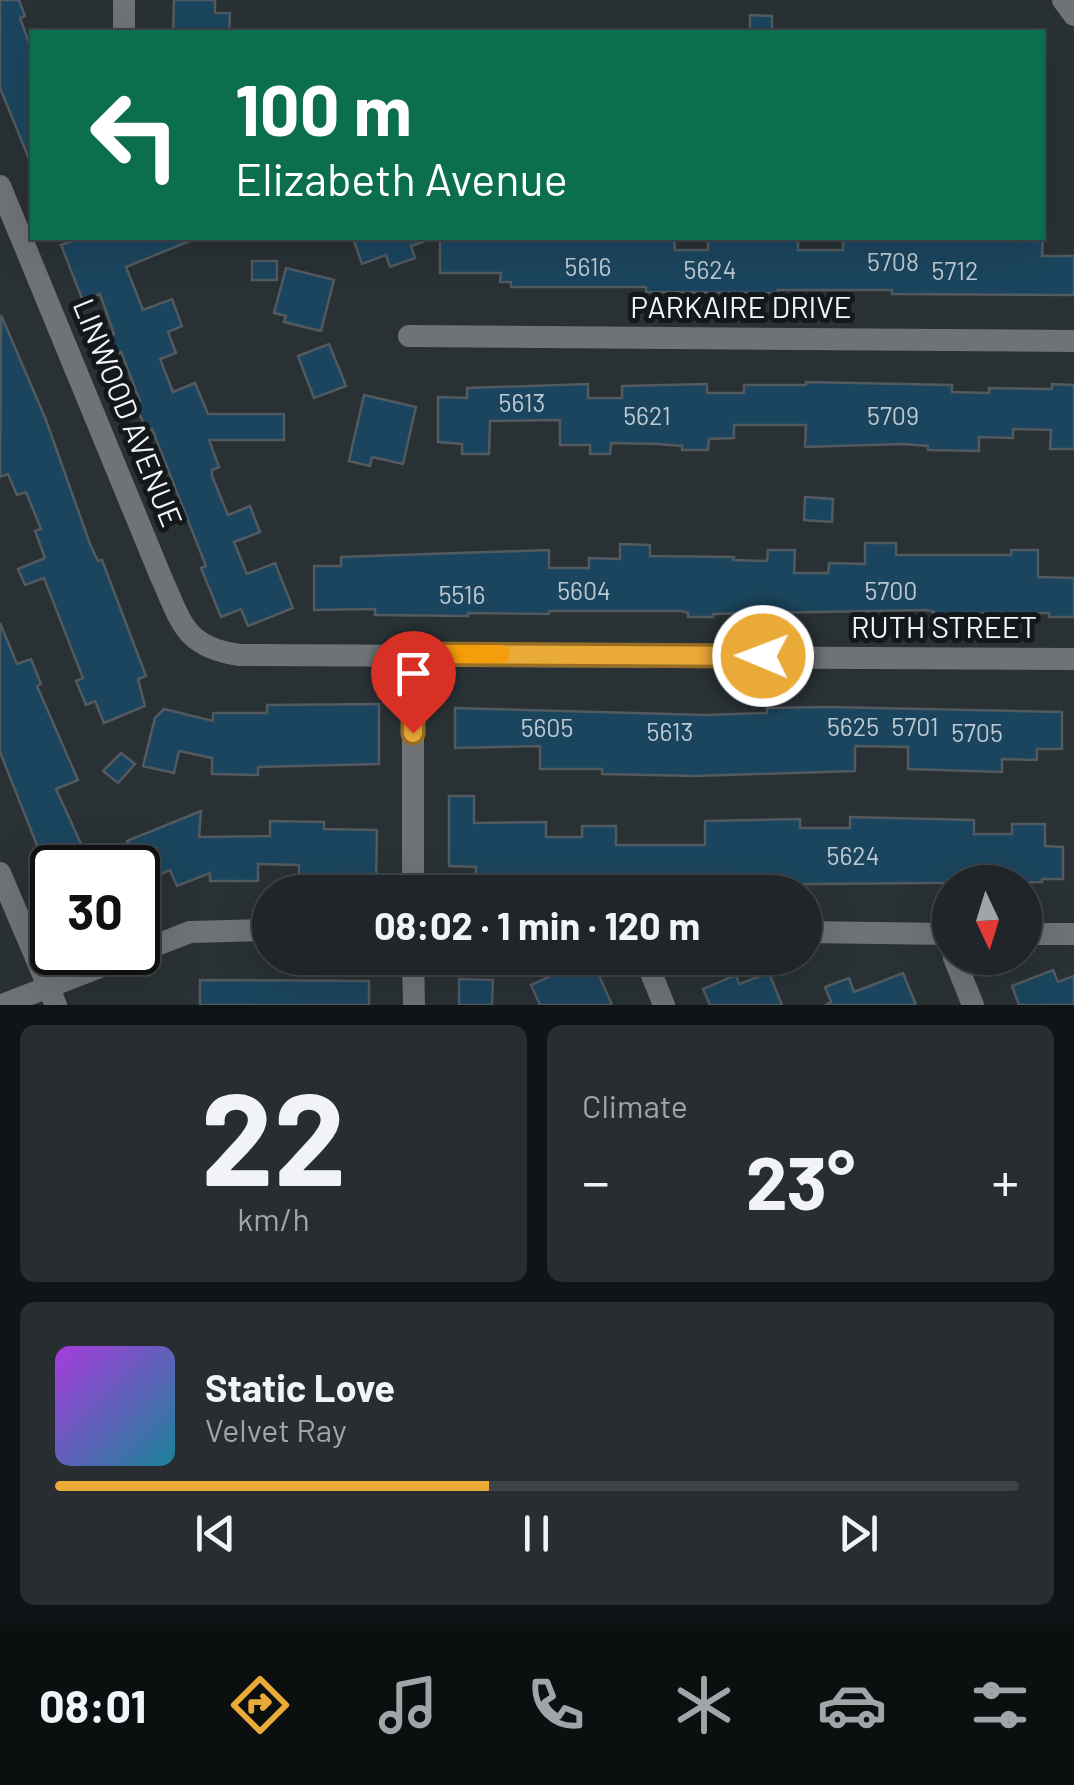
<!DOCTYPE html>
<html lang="en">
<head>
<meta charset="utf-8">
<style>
	:root { --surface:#1f2528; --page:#272d30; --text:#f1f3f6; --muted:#a1a5a8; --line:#3c4245; --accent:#eaaa38 }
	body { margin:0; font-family:Barlow,sans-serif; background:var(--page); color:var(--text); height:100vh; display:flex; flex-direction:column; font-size:38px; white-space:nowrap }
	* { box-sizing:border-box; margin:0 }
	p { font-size:32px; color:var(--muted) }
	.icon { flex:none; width:55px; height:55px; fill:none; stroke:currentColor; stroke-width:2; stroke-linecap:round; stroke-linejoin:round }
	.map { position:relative; height:1005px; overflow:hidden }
	.sheet { display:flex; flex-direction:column; gap:20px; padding:20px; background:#111416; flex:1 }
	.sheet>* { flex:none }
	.banner { position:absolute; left:30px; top:30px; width:1015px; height:210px; border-radius:0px; box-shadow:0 10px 40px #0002,0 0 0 2px var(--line); background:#0b6e4f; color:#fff; overflow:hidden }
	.needle { width:65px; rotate:176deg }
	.buttons { position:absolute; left:932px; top:865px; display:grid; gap:20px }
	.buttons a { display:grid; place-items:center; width:110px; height:110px; border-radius:50%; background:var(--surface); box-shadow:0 10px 40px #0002,0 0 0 2px var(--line); font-size:50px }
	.speed { position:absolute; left:30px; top:845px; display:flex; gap:20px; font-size:50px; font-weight:700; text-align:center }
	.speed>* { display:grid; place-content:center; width:130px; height:130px; border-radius:50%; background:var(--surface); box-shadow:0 10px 40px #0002,0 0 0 2px var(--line); line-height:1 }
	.speed .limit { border:5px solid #111; border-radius:15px; background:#fff; color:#111 }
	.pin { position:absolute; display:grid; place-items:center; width:85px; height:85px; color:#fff; margin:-102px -42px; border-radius:50% 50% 50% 0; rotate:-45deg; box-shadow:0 0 10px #0007 }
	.pin .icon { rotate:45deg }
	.me { position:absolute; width:110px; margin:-55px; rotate:271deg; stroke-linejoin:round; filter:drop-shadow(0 0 8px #0008) }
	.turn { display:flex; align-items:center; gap:35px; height:210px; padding:0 40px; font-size:45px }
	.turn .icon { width:130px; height:130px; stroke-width:2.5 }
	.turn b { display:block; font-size:70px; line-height:85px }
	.big { font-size:75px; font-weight:700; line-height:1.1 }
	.sheet .tile { flex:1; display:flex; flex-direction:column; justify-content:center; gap:15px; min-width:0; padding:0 35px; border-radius:15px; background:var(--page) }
	.sheet .dial { align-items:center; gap:0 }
	.dial b { font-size:130px; line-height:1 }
	.song { display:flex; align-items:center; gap:30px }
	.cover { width:120px; height:120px; border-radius:15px; background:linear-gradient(135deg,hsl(280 70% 55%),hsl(190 70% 35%)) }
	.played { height:10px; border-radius:5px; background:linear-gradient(90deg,var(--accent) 45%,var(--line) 45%) }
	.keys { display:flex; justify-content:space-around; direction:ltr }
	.heat { display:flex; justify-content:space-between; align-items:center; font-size:55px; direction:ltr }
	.sheet .tiles { flex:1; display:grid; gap:20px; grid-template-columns:1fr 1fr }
	.tile:last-child { grid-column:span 2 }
	.trip { position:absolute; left:252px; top:875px; width:570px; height:100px; border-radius:50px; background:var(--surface); box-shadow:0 10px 40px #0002,0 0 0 2px var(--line); font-weight:700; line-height:100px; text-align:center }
	.tab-bar { display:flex; height:160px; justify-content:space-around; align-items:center; background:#0c0f10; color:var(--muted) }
	.tab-bar .icon { width:70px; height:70px }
	.tab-bar .on { color:var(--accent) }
	.tab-bar b { font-size:45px; color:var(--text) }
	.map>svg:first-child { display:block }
	.building { fill:#1b455e; stroke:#525a5f; stroke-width:2.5 }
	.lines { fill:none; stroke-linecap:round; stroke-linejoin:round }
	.minor { stroke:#6f7375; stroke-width:22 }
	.route-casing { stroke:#986e24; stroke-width:25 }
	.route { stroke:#eaaa38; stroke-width:18 }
	.slow { stroke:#f59e0b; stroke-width:18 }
	.labels { text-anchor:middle; stroke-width:10; stroke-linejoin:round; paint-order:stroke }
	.number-label { font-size:25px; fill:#bcc9d2 }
	.street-label { font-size:30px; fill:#f1f5f9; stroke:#15181a }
</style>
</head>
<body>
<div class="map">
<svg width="1074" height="1005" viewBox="0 0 1074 1005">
	<rect width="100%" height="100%" fill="#293135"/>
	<g class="building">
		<path d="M 0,0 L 19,0 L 25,16 L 20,18 L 32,51 L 32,166 L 0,88 Z"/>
		<path d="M 174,0 L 215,0 L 215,13 L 230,13 L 229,32 L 173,32 Z"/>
		<path d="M 750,15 L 772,16 L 772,32 L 750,32 Z"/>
		<path d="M 80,238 L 197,238 L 126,267 L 143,310 L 172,299 L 182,326 L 168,332 L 176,353 L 160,359 L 173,392 L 195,383 L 208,414 L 284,414 L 284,440 L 209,440 L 219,467 L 212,470 L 212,476 L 228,515 L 250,506 L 260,532 L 234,542 L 247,574 L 275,563 L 293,608 L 248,626 L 241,609 L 221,617 L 201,568 L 206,566 L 152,429 L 147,432 L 135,403 L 140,401 L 121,352 L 116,354 L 109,336 L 114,334 L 100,294 L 83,301 L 61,245 Z"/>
		<path d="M 353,238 L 428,238 L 428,240 L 411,246 L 415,258 L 390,267 L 386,255 L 362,264 Z"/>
		<path d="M 440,238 L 674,238 L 675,250 L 708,250 L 708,238 L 798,238 L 798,250 L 843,250 L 843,239 L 1043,238 L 1042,256 L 1074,256 L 1074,295 L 892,294 L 892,290 L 778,290 L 778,293 L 646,292 L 646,287 L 511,287 L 511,282 L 500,282 L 501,273 L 440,273 Z"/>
		<rect x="252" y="261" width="25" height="19"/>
		<path d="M 286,268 L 334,280 L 321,331 L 284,322 L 286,316 L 274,313 Z"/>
		<path d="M 1,315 L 46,420 L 90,544 L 98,561 L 102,560 L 146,676 L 138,679 L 145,706 L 104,723 L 95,701 L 86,705 L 76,681 L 83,678 L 44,578 L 25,585 L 18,569 L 45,558 L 35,531 L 41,529 L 26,492 L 17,495 L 8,474 L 0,477 Z"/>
		<path d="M 329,344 L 346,386 L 314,398 L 298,356 Z"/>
		<path d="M 806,382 L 952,385 L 952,392 L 989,393 L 989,388 L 1052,389 L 1052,384 L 1074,385 L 1074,449 L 1050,449 L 1051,430 L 1013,429 L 1013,438 L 979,437 L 979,451 L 928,450 L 928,446 L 903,444 L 805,447 L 806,425 L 734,425 L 734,438 L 709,439 L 708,450 L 682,450 L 682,446 L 657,444 L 611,443 L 610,454 L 590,454 L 590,445 L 560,445 L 560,420 L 490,421 L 489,454 L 462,454 L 462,444 L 438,442 L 438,397 L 467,398 L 467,388 L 588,384 L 588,398 L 622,398 L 622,386 L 707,384 L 707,393 L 744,393 L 744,385 L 806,385 Z"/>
		<path d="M 364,395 L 416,407 L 403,464 L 372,457 L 370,466 L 349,461 Z"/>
		<path d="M 805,497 L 833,499 L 832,522 L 804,520 Z"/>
		<path d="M 865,543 L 896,543 L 896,555 L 1011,555 L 1011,550 L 1038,550 L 1038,577 L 1074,578 L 1074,617 L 1049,617 L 1049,613 L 959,613 L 959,618 L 934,617 L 934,612 L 927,610 L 713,614 L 713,617 L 688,617 L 688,613 L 681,611 L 549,611 L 549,614 L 468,613 L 468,616 L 375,615 L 375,609 L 314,610 L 314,566 L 341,566 L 341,557 L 549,550 L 549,568 L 589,568 L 589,558 L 620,559 L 620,544 L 650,545 L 650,556 L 734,557 L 733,560 L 767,561 L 768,550 L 795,550 L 794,573 L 828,573 L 829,563 L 865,564 Z"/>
		<path d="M 0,623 L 17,664 L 31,659 L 41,684 L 37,686 L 78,780 L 56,789 L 92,868 L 46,868 L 0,752 Z"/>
		<path d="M 379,704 L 379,764 L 258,767 L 258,775 L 212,774 L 212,758 L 179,751 L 174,773 L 143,766 L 155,718 L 164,709 L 213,721 L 213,713 L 267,713 L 267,705 Z"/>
		<path d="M 828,707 L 1062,712 L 1062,749 L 1037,749 L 1037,760 L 1002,759 L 1002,772 L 908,769 L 908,747 L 855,746 L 855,771 L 695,776 L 602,774 L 602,769 L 540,769 L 540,746 L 455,748 L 455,708 L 706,715 L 767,713 L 767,708 Z"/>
		<path d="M 121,753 L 135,764 L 118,783 L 103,771 Z"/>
		<path d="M 449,796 L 474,796 L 474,823 L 546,822 L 546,837 L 582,837 L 582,826 L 616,826 L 616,845 L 705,845 L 705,821 L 800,819 L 800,828 L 850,828 L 850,817 L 974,820 L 974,834 L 1012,834 L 1012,824 L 1045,824 L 1045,846 L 1063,847 L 1063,879 L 1042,879 L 1042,882 L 705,885 L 705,875 L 633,875 L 633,882 L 614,882 L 614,885 L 476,883 L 476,867 L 449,866 Z"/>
		<path d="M 201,811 L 199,837 L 270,836 L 270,821 L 324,822 L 324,829 L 377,830 L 376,882 L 299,882 L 299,865 L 258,864 L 258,881 L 210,881 L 210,873 L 177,886 L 170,870 L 143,881 L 127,841 Z"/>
		<path d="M 1053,970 L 1058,982 L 1074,976 L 1074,1005 L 1019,1005 L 1012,986 Z"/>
		<path d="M 562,971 L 597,971 L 612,1005 L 540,1005 L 531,985 Z"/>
		<path d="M 769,973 L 782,1005 L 710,1005 L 703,989 L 736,975 L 739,984 Z"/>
		<path d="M 903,973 L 916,1005 L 825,1005 L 831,1002 L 825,987 L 849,978 L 854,992 Z"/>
		<path d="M 459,979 L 493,980 L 492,1005 L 459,1005 Z"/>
		<path d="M 200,980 L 369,981 L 369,1005 L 200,1005 Z"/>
	</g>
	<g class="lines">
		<g class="minor">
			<path d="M 124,0 L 124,32"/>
			<path d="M 1063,0 L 1074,15"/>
			<path d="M 0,186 L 161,577 C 182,623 184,647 240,655 L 1074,659"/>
			<path d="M 409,336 L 1074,341"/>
			<path d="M 0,873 L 56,1005"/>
			<path d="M 413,892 L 413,654"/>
			<path d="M 805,932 L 950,934"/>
			<path d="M 1025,934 L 1074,934"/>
			<path d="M 413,958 L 414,1005"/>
			<path d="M 645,958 L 664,1005"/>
			<path d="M 954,958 L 973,1005"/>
			<path d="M 2,1005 L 190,932 L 270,930"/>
		</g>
	</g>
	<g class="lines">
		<g class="route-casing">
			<path id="route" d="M 413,733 L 413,654 L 763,656"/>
		</g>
		<use href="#route" class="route"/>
		<path class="slow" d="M 415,654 L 501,654"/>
	</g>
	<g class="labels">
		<g class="number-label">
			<text x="893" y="271">5708</text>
			<text x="588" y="276">5616</text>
			<text x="710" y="279">5624</text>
			<text x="955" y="280">5712</text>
			<text x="522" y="412">5613</text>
			<text x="647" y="425">5621</text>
			<text x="893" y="425">5709</text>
			<text x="584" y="600">5604</text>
			<text x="891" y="600">5700</text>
			<text x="462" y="604">5516</text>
			<text x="853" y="736">5625</text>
			<text x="915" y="736">5701</text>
			<text x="547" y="737">5605</text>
			<text x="670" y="741">5613</text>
			<text x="977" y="742">5705</text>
			<text x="853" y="865">5624</text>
		</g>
		<g class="street-label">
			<text x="741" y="318">PARKAIRE DRIVE</text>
			<text transform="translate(127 413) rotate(68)" y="10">LINWOOD AVENUE</text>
			<text x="944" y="638">RUTH STREET</text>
		</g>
	</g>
</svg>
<div class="buttons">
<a><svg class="needle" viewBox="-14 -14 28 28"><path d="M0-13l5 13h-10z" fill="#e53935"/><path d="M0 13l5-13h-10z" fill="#a1a5a8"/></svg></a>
</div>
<div class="speed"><div class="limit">30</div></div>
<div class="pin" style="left:413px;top:733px;background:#d93025"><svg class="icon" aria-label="arrive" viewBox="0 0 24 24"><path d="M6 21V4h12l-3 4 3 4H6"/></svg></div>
<svg class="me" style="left:763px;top:656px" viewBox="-20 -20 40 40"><circle r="17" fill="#eaaa38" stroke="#fff" stroke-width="3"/><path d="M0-11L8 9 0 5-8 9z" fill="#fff"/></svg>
<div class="trip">08:02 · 1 min · 120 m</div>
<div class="banner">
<div class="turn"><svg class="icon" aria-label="left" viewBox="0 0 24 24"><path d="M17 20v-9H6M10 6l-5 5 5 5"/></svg><div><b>100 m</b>Elizabeth Avenue</div></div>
</div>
</div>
<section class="sheet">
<div class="tiles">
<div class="tile dial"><b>22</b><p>km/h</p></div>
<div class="tile"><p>Climate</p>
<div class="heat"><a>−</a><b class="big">23°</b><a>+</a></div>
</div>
<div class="tile">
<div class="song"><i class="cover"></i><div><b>Static Love</b><p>Velvet Ray</p></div></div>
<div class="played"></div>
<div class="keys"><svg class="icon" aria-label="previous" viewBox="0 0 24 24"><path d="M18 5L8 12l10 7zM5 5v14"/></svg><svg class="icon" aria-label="pause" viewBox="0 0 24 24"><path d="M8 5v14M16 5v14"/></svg><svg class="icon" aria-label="next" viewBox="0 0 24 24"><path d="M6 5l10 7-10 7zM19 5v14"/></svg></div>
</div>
</div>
</section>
<nav class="tab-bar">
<b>08:01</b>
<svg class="icon on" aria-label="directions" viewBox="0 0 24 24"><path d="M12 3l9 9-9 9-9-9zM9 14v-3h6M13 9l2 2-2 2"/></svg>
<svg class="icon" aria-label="music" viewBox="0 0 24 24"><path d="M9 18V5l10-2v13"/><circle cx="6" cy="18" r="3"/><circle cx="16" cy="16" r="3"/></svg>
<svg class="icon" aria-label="phone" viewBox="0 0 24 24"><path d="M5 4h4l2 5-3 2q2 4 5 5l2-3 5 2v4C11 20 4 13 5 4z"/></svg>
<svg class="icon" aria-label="climate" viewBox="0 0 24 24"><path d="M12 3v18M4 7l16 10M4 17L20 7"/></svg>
<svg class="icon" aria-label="car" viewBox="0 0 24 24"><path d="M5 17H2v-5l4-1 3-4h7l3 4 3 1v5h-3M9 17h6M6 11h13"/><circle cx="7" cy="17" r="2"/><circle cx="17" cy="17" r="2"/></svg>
<svg class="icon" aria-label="filters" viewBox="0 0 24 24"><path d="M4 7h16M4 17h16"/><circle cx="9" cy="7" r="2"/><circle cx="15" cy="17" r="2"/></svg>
</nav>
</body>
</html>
